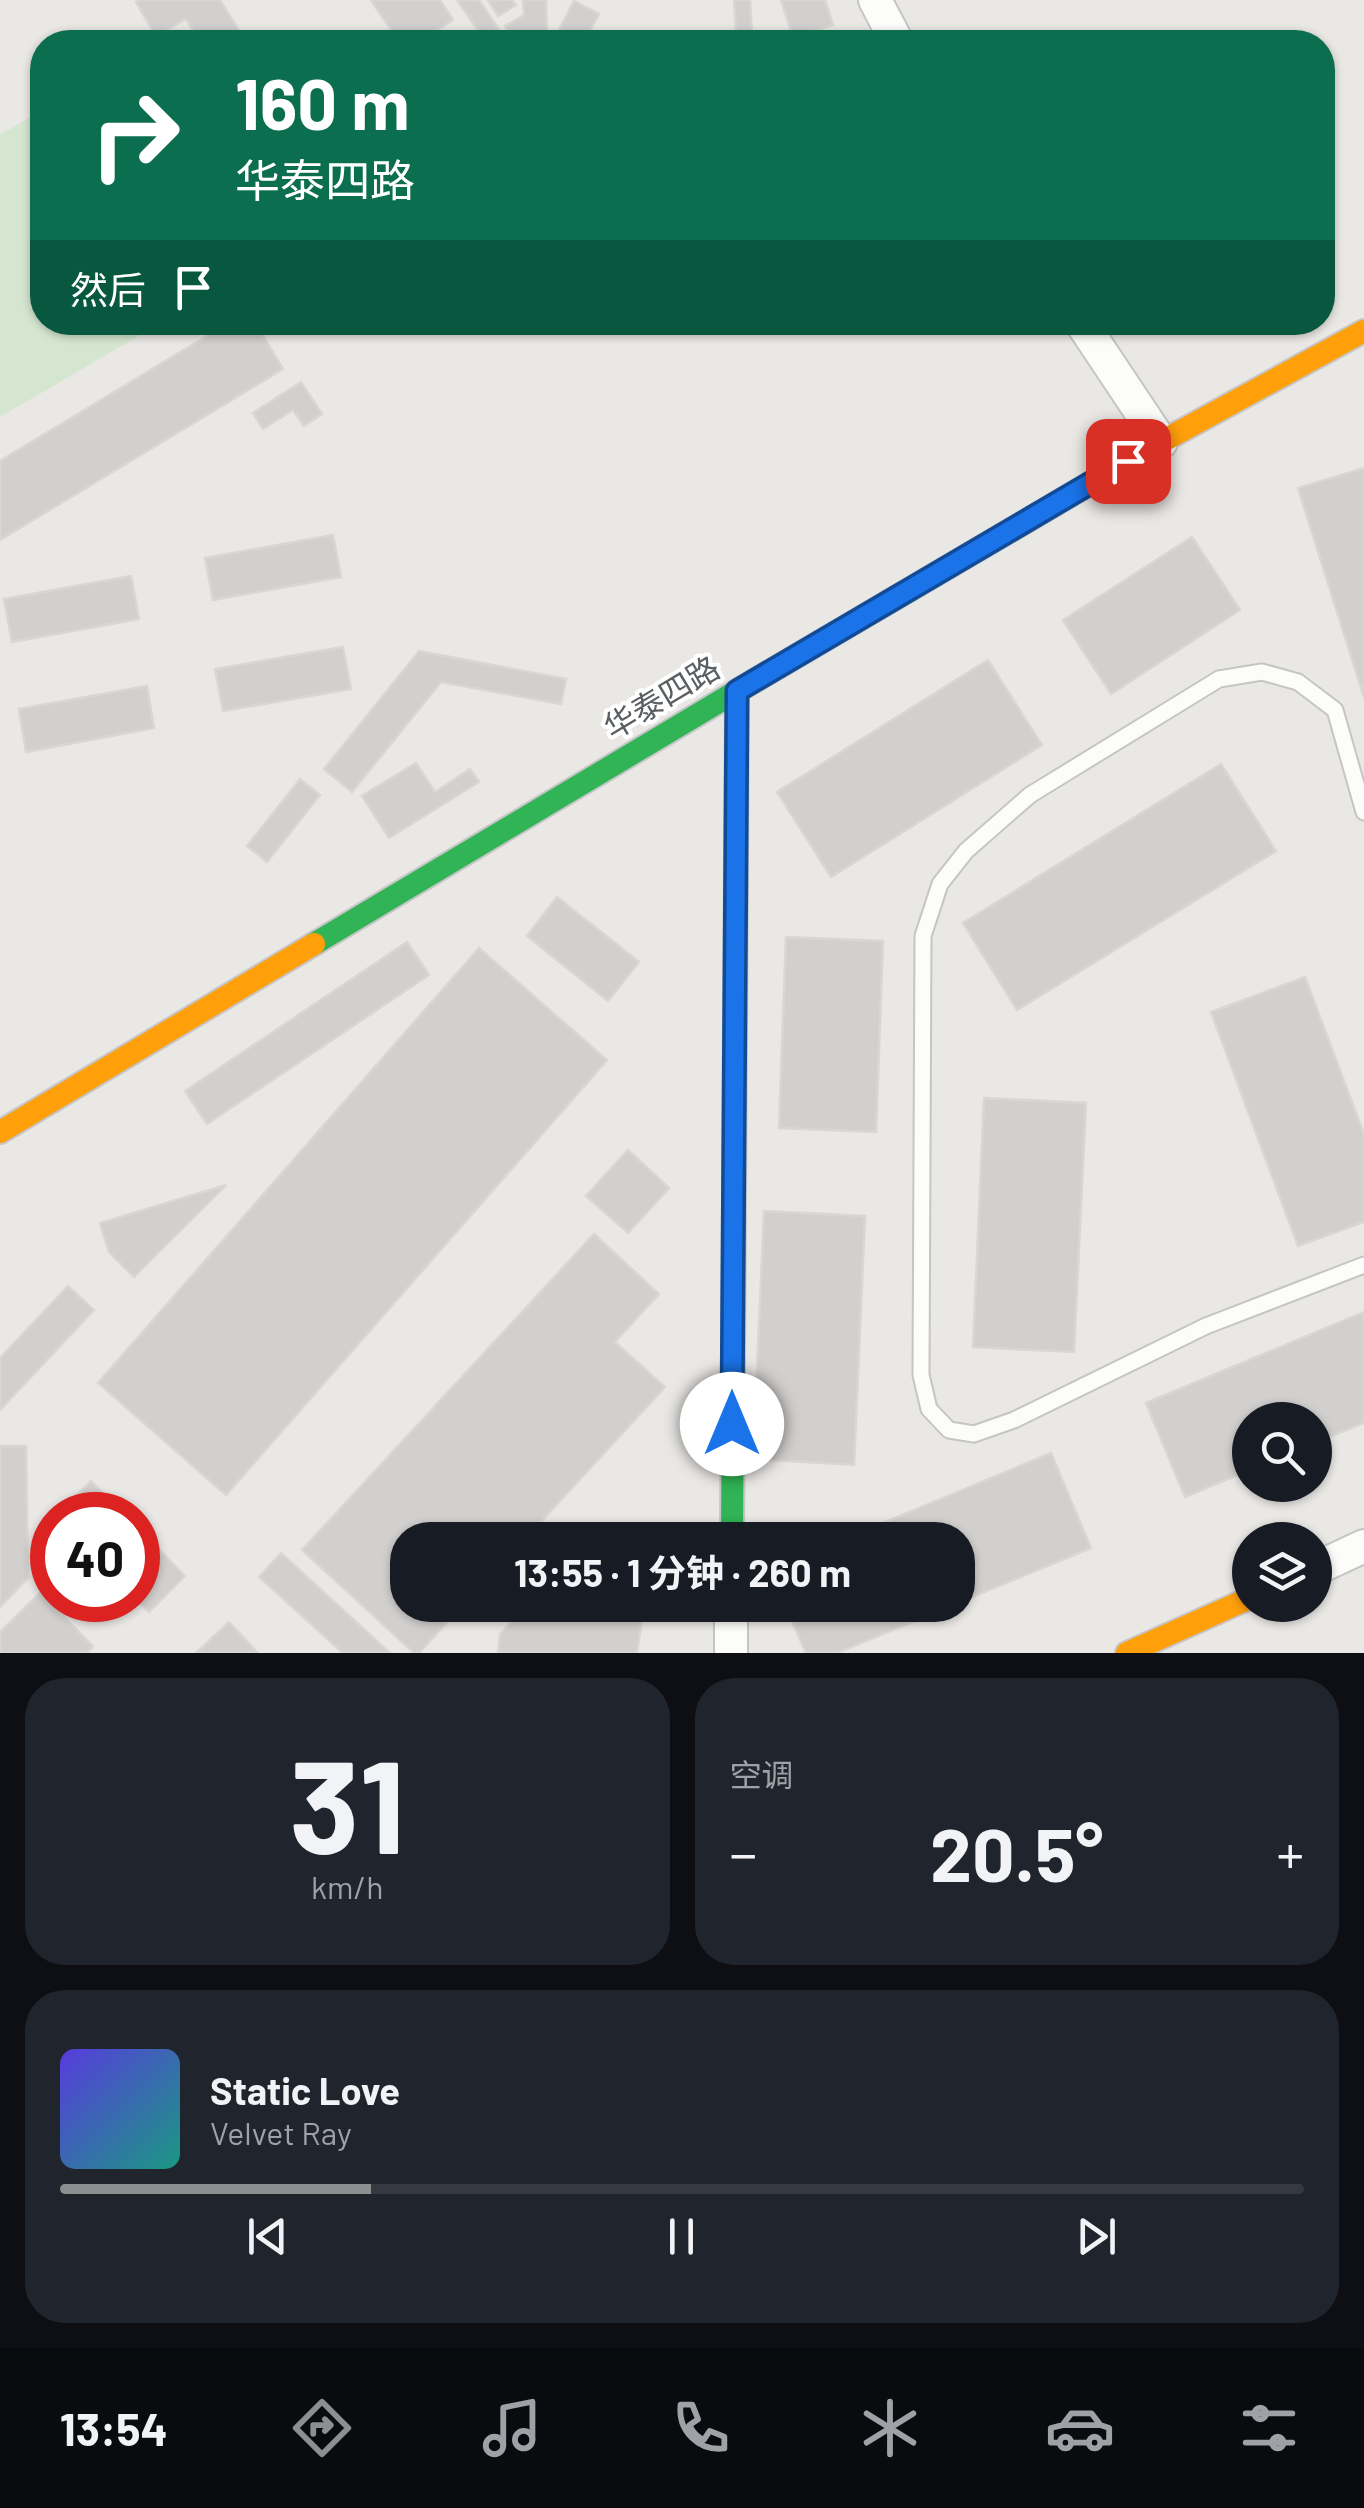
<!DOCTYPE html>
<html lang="zh">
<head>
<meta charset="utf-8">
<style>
	:root { --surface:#171b24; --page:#20242c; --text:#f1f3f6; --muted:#9ea1a6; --line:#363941; --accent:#8c8f90 }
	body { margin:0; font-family:Barlow,"Noto Sans SC",sans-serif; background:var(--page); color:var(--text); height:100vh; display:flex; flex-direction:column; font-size:38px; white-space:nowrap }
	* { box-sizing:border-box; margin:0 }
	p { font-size:32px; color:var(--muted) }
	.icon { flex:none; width:55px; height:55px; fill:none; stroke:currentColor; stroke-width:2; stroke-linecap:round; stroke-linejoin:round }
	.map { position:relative; height:1653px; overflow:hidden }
	.side { display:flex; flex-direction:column; gap:25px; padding:25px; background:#0d0f14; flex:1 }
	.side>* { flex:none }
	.top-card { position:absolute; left:30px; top:30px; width:1305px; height:305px; border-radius:40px; box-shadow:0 2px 8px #0004; background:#0b6e4f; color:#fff; overflow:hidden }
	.fabs { position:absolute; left:1232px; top:1402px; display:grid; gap:20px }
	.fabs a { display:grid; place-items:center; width:100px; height:100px; border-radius:50%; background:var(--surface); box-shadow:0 2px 8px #0004; font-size:50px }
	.speed { position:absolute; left:30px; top:1492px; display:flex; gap:20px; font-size:50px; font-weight:700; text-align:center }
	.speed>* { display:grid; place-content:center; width:130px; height:130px; border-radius:50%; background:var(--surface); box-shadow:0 2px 8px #0004; line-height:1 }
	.speed .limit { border:15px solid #d22; background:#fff; color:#111 }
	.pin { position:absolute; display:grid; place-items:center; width:85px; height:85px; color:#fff; margin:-42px; border-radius:20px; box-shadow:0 5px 15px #0006 }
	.me { position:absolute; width:110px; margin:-55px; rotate:0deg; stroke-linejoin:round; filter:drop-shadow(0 0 8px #0008) }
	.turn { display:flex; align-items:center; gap:35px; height:210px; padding:0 40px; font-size:45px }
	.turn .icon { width:130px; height:130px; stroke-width:2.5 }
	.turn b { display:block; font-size:70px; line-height:85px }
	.then { display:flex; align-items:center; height:95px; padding:0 40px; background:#0003; gap:20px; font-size:38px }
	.big { font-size:75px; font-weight:700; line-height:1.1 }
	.side .widget { flex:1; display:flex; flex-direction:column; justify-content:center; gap:15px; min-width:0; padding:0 35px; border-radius:40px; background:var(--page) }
	.side .dial { align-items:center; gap:0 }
	.dial b { font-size:130px; line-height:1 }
	.song { display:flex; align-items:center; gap:30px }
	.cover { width:120px; height:120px; border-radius:15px; background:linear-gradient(135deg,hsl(250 70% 55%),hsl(170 70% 35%)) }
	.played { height:10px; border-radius:5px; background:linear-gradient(90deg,var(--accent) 25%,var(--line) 25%) }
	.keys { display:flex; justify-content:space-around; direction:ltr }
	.heat { display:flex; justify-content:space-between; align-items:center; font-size:55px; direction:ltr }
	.side .tiles { flex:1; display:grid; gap:25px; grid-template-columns:1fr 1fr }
	.widget:last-child { grid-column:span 2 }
	.trip { position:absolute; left:390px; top:1522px; width:585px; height:100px; border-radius:40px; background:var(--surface); box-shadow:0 2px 8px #0004; font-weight:700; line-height:100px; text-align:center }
	.tabs { display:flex; height:160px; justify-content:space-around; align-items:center; background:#090b0e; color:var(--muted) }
	.tabs .icon { width:70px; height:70px }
	.tabs .on { color:var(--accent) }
	.tabs b { font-size:45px; color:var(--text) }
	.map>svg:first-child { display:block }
	.green { fill:#d5e6d0 }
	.building { fill:#d2d0ce; stroke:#d9d7d4; stroke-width:2.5 }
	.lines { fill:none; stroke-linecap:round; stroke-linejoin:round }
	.lane-casing { stroke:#c5c5c4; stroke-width:19 }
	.street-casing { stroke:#c5c5c4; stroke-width:36 }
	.fast-casing { stroke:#c6c6c7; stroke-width:26 }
	.slow-casing { stroke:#c6c6c7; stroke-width:26 }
	.lane { stroke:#fcfcfb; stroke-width:15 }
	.street { stroke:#fcfcfb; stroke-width:32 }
	.fast { stroke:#30b455; stroke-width:22 }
	.slow { stroke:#ff9f0a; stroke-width:22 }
	.route-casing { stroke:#114b97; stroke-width:25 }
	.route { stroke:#1a73e8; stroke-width:18 }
	.labels { text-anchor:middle; stroke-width:8; stroke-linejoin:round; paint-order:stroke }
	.street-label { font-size:32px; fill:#5a5f62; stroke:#fff }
</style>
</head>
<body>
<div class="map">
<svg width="1364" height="1653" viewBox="0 0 1364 1653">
	<rect width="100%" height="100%" fill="#eae8e5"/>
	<path class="green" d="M 42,110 L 42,322 L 161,323 L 0,417 L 0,135 Z"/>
	<g class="building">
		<path d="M 140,0 L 220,0 L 246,42 L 200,42 L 186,19 L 156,36 L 136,2 Z"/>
		<path d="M 371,0 L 440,0 L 453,20 L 418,42 L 399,42 Z"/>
		<path d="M 457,0 L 479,0 L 507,42 L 486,42 Z"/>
		<path d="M 488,0 L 512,0 L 516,5 L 498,16 Z"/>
		<path d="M 523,0 L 546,0 L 547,38 L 549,42 L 514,42 L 505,26 L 524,15 Z"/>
		<path d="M 734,0 L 750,0 L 752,33 L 736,33 Z"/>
		<path d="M 781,0 L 825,0 L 833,25 L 793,38 Z"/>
		<path d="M 574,1 L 599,14 L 584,42 L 553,42 Z"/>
		<path d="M 230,322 L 255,322 L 283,369 L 0,540 L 0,461 Z"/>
		<path d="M 301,382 L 322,414 L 304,426 L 293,410 L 263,429 L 253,413 Z"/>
		<path d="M 1364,468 L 1364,697 L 1298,488 Z"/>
		<path d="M 333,535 L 341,577 L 213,600 L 205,558 Z"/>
		<path d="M 1192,537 L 1240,610 L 1111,694 L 1063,620 Z"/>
		<path d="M 131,576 L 139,619 L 12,642 L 4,599 Z"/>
		<path d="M 343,647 L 351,689 L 223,711 L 215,669 Z"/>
		<path d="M 419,651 L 566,679 L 561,704 L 441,682 L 352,792 L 324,769 Z"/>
		<path d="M 988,660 L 1042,745 L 831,877 L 777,792 Z"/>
		<path d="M 147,686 L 154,728 L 26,752 L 19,709 Z"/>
		<path d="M 416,763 L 435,792 L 470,769 L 479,782 L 389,838 L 362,796 Z"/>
		<path d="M 1221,764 L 1276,851 L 1017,1010 L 963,923 Z"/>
		<path d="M 300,779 L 320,795 L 267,862 L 247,846 Z"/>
		<path d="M 557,897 L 639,962 L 608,1001 L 527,936 Z"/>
		<path d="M 786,937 L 883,941 L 876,1132 L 779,1128 Z"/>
		<path d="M 407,942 L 429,975 L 207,1124 L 185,1091 Z"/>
		<path d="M 479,948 L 607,1060 L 226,1495 L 98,1383 Z"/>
		<path d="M 1305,977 L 1364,1134 L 1364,1222 L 1298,1246 L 1211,1012 Z"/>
		<path d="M 984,1098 L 1086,1103 L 1074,1352 L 973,1347 Z"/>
		<path d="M 628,1150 L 669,1188 L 628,1233 L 586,1196 Z"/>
		<path d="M 226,1185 L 134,1277 L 109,1252 L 100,1223 Z"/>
		<path d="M 764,1211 L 865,1216 L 854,1465 L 753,1459 Z"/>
		<path d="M 594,1234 L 659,1294 L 615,1342 L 665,1387 L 524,1540 L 408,1540 L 408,1605 L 463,1605 L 419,1653 L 414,1653 L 302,1550 Z"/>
		<path d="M 68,1286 L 94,1310 L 0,1410 L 0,1358 Z"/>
		<path d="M 1364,1312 L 1364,1423 L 1315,1443 L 1315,1420 L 1250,1420 L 1250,1470 L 1185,1497 L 1146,1403 Z"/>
		<path d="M 0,1446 L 26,1446 L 28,1578 L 0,1607 Z"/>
		<path d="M 1051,1453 L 1091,1548 L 958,1603 L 958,1540 L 842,1540 Z"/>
		<path d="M 91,1481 L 124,1515 L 57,1515 Z"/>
		<path d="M 138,1528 L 185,1576 L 149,1612 L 136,1600 Z"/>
		<path d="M 281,1553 L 390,1653 L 343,1653 L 259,1577 Z"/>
		<path d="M 40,1593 L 93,1646 L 87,1653 L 0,1653 L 0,1632 Z"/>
		<path d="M 527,1605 L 644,1605 L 637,1653 L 498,1653 L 500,1634 Z"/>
		<path d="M 785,1605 L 953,1605 L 837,1653 L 806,1653 Z"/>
		<path d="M 229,1622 L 258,1653 L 196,1653 Z"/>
	</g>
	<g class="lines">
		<g class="lane-casing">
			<path id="lane" d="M 1364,812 L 1335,710 L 1298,682 L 1262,672 L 1219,679 L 1030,795 L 966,851 L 940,884 L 923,936 L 921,1375 L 929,1409 L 949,1430 L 974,1434 L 1014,1420 L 1206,1326 L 1364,1265"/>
		</g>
		<g class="street-casing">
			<g id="street">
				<path d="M 875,0 L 897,42"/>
				<path d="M 1081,322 L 1161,442"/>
				<path d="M 1315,1569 L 1364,1546"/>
				<path d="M 731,1653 L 731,1605"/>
			</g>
		</g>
		<g class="fast-casing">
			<g id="fast">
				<path d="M 314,944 L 737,691 L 1091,483"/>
				<path d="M 732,1540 L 736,858"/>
			</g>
		</g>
		<g class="slow-casing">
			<g id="slow">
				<path d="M 1091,483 L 1161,442 L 1364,331"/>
				<path d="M 736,858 L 737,691"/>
				<path d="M 0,1132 L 314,944"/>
				<path d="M 1127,1653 L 1250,1598"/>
			</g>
		</g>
		<use href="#lane" class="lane"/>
		<use href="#street" class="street"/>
		<use href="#fast" class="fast"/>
		<use href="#slow" class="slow"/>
	</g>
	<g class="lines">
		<g class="route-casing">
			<path id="route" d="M 732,1424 L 737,691 L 1128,461"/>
		</g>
		<use href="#route" class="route"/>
	</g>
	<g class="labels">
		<g class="street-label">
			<text transform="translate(662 698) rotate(-31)" y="11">华泰四路</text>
		</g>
	</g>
</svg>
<div class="fabs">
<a><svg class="icon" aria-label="search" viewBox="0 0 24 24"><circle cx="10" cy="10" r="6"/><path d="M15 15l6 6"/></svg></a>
<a><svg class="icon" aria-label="layers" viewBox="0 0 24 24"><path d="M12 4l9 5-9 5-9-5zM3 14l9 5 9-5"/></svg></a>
</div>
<div class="speed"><div class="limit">40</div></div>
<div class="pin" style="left:1128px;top:461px;background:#d93025"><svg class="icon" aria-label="arrive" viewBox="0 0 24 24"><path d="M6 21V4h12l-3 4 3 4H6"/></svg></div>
<svg class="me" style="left:732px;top:1424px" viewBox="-20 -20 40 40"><circle r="19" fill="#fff"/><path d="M0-13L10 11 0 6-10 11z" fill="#1a73e8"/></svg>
<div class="trip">13:55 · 1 分钟 · 260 m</div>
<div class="top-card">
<div class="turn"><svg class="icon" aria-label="right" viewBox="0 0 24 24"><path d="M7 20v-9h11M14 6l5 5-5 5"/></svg><div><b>160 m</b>华泰四路</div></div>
<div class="then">然后<svg class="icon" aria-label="arrive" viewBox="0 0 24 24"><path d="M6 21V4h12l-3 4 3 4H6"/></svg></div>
</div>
</div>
<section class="side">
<div class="tiles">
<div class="widget dial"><b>31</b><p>km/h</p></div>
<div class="widget"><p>空调</p>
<div class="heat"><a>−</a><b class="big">20.5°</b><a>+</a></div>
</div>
<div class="widget">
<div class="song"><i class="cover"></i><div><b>Static Love</b><p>Velvet Ray</p></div></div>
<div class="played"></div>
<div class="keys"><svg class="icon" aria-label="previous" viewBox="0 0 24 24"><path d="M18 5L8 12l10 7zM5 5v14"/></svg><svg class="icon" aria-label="pause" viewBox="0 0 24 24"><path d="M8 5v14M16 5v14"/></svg><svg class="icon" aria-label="next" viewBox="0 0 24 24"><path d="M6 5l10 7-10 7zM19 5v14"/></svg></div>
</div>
</div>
</section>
<nav class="tabs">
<b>13:54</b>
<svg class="icon on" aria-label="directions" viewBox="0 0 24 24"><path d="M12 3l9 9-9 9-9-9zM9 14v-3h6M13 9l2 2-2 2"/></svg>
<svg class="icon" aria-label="music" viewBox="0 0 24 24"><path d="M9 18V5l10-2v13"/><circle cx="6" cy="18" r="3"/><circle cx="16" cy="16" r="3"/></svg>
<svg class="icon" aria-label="phone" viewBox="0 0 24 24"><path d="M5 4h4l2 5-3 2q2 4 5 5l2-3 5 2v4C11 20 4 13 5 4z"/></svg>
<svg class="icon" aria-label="climate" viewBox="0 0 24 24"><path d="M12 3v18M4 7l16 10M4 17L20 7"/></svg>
<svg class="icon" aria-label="car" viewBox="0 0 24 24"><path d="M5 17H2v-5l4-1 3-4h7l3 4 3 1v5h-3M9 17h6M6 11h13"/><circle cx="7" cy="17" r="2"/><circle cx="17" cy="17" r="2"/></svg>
<svg class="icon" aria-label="filters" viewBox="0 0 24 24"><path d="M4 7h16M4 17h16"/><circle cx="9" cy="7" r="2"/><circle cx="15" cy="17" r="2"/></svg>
</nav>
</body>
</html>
